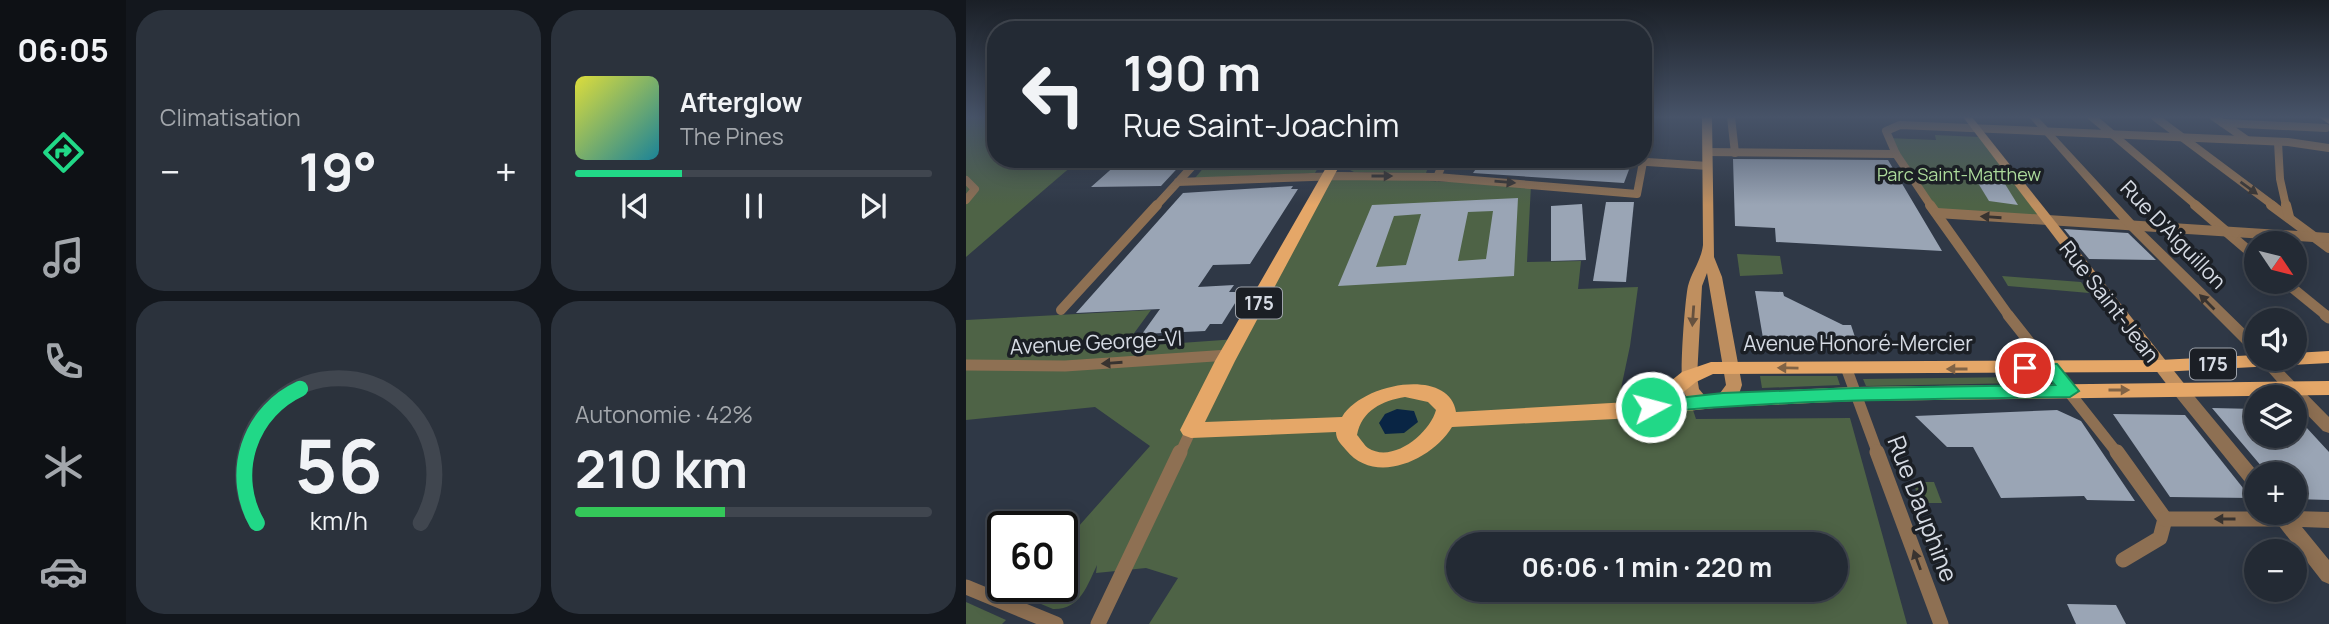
<!DOCTYPE html>
<html lang="fr">
<head>
<meta charset="utf-8">
<style>
	:root { --surface:#232a34; --page:#2b323c; --text:#f1f3f6; --muted:#a3a7ac; --line:#40464f; --accent:#21d887 }
	body { margin:0; font-family:Manrope,sans-serif; background:var(--page); color:var(--text); height:100vh; display:flex; flex-direction:column; font-size:26px; white-space:nowrap }
	* { box-sizing:border-box; margin:0 }
	p { font-size:23px; color:var(--muted) }
	.icon { flex:none; width:38px; height:38px; fill:none; stroke:currentColor; stroke-width:2; stroke-linecap:round; stroke-linejoin:round }
	.map { position:relative; flex:1; overflow:hidden }
	.side { display:flex; flex-direction:column; gap:10px; padding:10px; background:#13171d; width:840px }
	.side>* { flex:none }
	.hud { position:absolute; left:21px; top:21px; width:665px; height:147px; border-radius:28px; box-shadow:0 4px 18px #0003,0 0 0 2px var(--line); background:#232a34; color:var(--text); overflow:hidden }
	.needle { width:46px; rotate:125deg }
	.controls { position:absolute; left:1278px; top:231px; display:grid; gap:14px }
	.controls a { display:grid; place-items:center; width:63px; height:63px; border-radius:50%; background:var(--surface); box-shadow:0 4px 18px #0003,0 0 0 2px var(--line); font-size:35px }
	.speed { position:absolute; left:21px; top:511px; display:flex; gap:14px; font-size:35px; font-weight:700; text-align:center }
	.speed>* { display:grid; place-content:center; width:91px; height:91px; border-radius:50%; background:var(--surface); box-shadow:0 4px 18px #0003,0 0 0 2px var(--line); line-height:1 }
	.speed .limit { border:4px solid #111; border-radius:10px; background:#fff; color:#111 }
	.pin { position:absolute; display:grid; place-items:center; width:60px; height:60px; color:#fff; margin:-30px; border:4px solid #fff; border-radius:50%; box-shadow:0 2px 7px #0007 }
	.me { position:absolute; width:77px; margin:-38px; rotate:83deg; stroke-linejoin:round; filter:drop-shadow(0 0 5px #0008) }
	.turn { display:flex; align-items:center; gap:24px; height:147px; padding:0 21px; font-size:32px }
	.turn .icon { width:91px; height:91px; stroke-width:2.5 }
	.turn b { display:block; font-size:49px; line-height:60px }
	.big { font-size:52px; font-weight:700; line-height:1.1 }
	.side .widget { flex:1; display:flex; flex-direction:column; justify-content:center; gap:10px; min-width:0; padding:0 24px; border-radius:28px; background:var(--page) }
	.side .dial { align-items:center; gap:0 }
	.dial svg { height:182px; overflow:visible; fill:none; stroke:var(--line); stroke-width:7; stroke-linecap:round; text-anchor:middle }
	.dial text { fill:var(--text); stroke:none }
	.song { display:flex; align-items:center; gap:21px }
	.cover { width:84px; height:84px; border-radius:10px; background:linear-gradient(135deg,hsl(60 70% 55%),hsl(190 70% 35%)) }
	.played { height:7px; border-radius:4px; background:linear-gradient(90deg,var(--accent) 30%,var(--line) 30%) }
	.keys { display:flex; justify-content:space-around; direction:ltr }
	.heat { display:flex; justify-content:space-between; align-items:center; font-size:38px; direction:ltr }
	.charge { height:10px; border-radius:5px; background:linear-gradient(90deg,#34c759 42%,var(--line) 0) }
	.side .tiles { flex:1; display:grid; gap:10px; grid-template-columns:repeat(2,1fr) }
	.trip { position:absolute; left:480px; top:532px; width:402px; height:70px; border-radius:35px; background:var(--surface); box-shadow:0 4px 18px #0003,0 0 0 2px var(--line); font-weight:700; line-height:70px; text-align:center }
	main { display:flex; flex:1; min-height:0 }
	.tab-bar { display:flex; flex-direction:column; width:126px; justify-content:space-around; align-items:center; background:#0e1115; color:var(--muted) }
	.tab-bar .icon { width:49px; height:49px }
	.tab-bar .active { color:var(--accent) }
	.tab-bar b { font-size:32px; color:var(--text) }
	.map>svg:first-child { display:block }
	.green { fill:#4e6346; fill-rule:evenodd }
	.water { fill:#092544 }
	.building { fill:#9aa5b5; fill-rule:evenodd }
	.lines { fill:none; stroke-linecap:round; stroke-linejoin:round }
	.minor-far3 { stroke:#8e7053; stroke-width:8 }
	.minor-far2 { stroke:#8e7053; stroke-width:10 }
	.minor-far1 { stroke:#8e7053; stroke-width:11 }
	.minor { stroke:#8e7053; stroke-width:15 }
	.tertiary { fill:#8e7053; fill-rule:evenodd }
	.secondary { fill:#bf8f5f; fill-rule:evenodd }
	.primary { fill:#e5a768; fill-rule:evenodd }
	.oneway { fill:#383330 }
	.oneway2 { fill:#65513f }
	.oneway3 { fill:#806346 }
	.route { fill:#21d887; stroke:#158c58; stroke-width:2 }
	.labels { text-anchor:middle; stroke-width:7; stroke-linejoin:round; paint-order:stroke }
	.far-park-label { font-size:18px; fill:#acda9b; stroke:#1b1f25 }
	.shield { fill:#1b1f25; stroke:#9ea3ab; stroke-width:2 }
	.shield-label { font-size:19px; font-weight:bold; fill:#d6dbe4 }
	.street-label { font-size:21px; fill:#d6dbe4; stroke:#1b1f25 }
	.near-street-label { font-size:24px; fill:#d6dbe4; stroke:#1b1f25 }
</style>
</head>
<body>
<main>
<nav class="tab-bar">
<b>06:05</b>
<svg class="icon active" aria-label="directions" viewBox="0 0 24 24"><path d="M12 3l9 9-9 9-9-9zM9 14v-3h6M13 9l2 2-2 2"/></svg>
<svg class="icon" aria-label="music" viewBox="0 0 24 24"><path d="M9 18V5l10-2v13"/><circle cx="6" cy="18" r="3"/><circle cx="16" cy="16" r="3"/></svg>
<svg class="icon" aria-label="phone" viewBox="0 0 24 24"><path d="M5 4h4l2 5-3 2q2 4 5 5l2-3 5 2v4C11 20 4 13 5 4z"/></svg>
<svg class="icon" aria-label="climate" viewBox="0 0 24 24"><path d="M12 3v18M4 7l16 10M4 17L20 7"/></svg>
<svg class="icon" aria-label="car" viewBox="0 0 24 24"><path d="M5 17H2v-5l4-1 3-4h7l3 4 3 1v5h-3M9 17h6M6 11h13"/><circle cx="7" cy="17" r="2"/><circle cx="17" cy="17" r="2"/></svg>
</nav>
<section class="side">
<div class="tiles">
<div class="widget"><p>Climatisation</p>
<div class="heat"><a>−</a><b class="big">19°</b><a>+</a></div>
</div>
<div class="widget">
<div class="song"><i class="cover"></i><div><b>Afterglow</b><p>The Pines</p></div></div>
<div class="played"></div>
<div class="keys"><svg class="icon" aria-label="previous" viewBox="0 0 24 24"><path d="M18 5L8 12l10 7zM5 5v14"/></svg><svg class="icon" aria-label="pause" viewBox="0 0 24 24"><path d="M8 5v14M16 5v14"/></svg><svg class="icon" aria-label="next" viewBox="0 0 24 24"><path d="M6 5l10 7-10 7zM19 5v14"/></svg></div>
</div>
<div class="widget dial"><svg viewBox="0 0 100 80">
<path d="M14 69A42 42 0 1 1 86 69"/>
<path d="M14 69A42 42 0 0 1 33 10" stroke="#21d887"/>
<text x="50" y="56" font-size="32" font-weight="700">56</text>
<text x="50" y="72" font-size="11">km/h</text>
</svg></div>
<div class="widget"><p>Autonomie · 42%</p><b class="big">210 km</b><div class="charge"></div></div>
</div>
</section>
<div class="map">
<svg width="1363" height="624" viewBox="0 0 1363 624">
	<rect width="100%" height="100%" fill="#2f3846"/>
	<g class="green">
		<path d="M 0,117 L 30,117 L 30,159 L 114,159 L 0,257 Z"/>
		<path d="M 969,135 L 1014,137 L 1080,221 L 971,213 L 921,138 L 970,140 Z"/>
		<path d="M 245,159 L 357,159 L 349,173 L 229,178 Z"/>
		<path d="M 385,159 L 465,159 L 460,173 L 388,172 L 380,168 Z"/>
		<path d="M 361,177 L 565,185 L 561,262 L 615,261 L 612,289 L 672,287 L 664,346 L 650,412 L 726,407 L 730,419 L 884,418 L 941,624 L 183,624 L 212,578 L 180,568 L 130,573 L 131,565 C 121,586 114,610 87,609 L 25,583 L 23,574 L 37,556 L 37,586 L 96,586 L 96,545 L 184,446 L 129,407 L 0,420 L 0,320 L 185,310 L 158,347 L 271,339 ZM 492,544 L 870,544 L 870,590 L 492,590 Z"/>
		<path d="M 771,254 L 814,256 L 817,274 L 774,276 Z"/>
		<path d="M 1036,276 L 1115,282 L 1123,293 L 1042,286 Z"/>
		<path d="M 794,376 L 871,376 L 874,385 L 796,388 Z"/>
		<path d="M 1055,377 L 1059,383 L 900,386 L 897,379 Z"/>
		<path d="M 947,482 L 968,482 L 976,503 L 954,503 Z"/>
		<path d="M 0,602 L 40,620 L 36,624 L 0,624 Z"/>
	</g>
	<path class="water" d="M 431,409 L 448,411 L 452,422 L 438,433 L 419,434 L 413,423 L 419,414 Z"/>
	<g class="building">
		<path d="M 169,159 L 220,159 L 195,186 L 125,187 L 151,164 L 164,164 Z"/>
		<path d="M 517,159 L 611,161 L 664,167 L 658,183 L 507,173 Z"/>
		<path d="M 767,159 L 922,160 L 976,251 L 810,242 L 809,228 L 769,226 Z"/>
		<path d="M 1004,170 L 1031,171 L 1052,205 L 1023,201 Z"/>
		<path d="M 327,186 L 325,189 L 332,189 L 284,264 L 247,265 L 232,287 L 268,285 L 263,292 L 276,292 L 256,324 L 244,324 L 239,331 L 176,334 L 194,309 L 110,313 L 217,193 Z"/>
		<path d="M 552,198 L 548,276 L 372,286 L 406,205 ZM 527,211 L 520,259 L 492,261 L 502,212 ZM 455,214 L 440,265 L 410,267 L 428,216 Z"/>
		<path d="M 640,202 L 668,202 L 660,282 L 627,281 Z"/>
		<path d="M 616,204 L 620,260 L 585,261 L 585,206 Z"/>
		<path d="M 1098,229 L 1162,233 L 1190,260 L 1123,259 Z"/>
		<path d="M 789,291 L 817,292 L 818,296 L 877,325 L 885,325 L 891,343 L 798,344 Z"/>
		<path d="M 1246,408 L 1290,409 L 1290,436 L 1328,436 L 1328,414 L 1363,452 L 1363,500 L 1328,499 L 1328,474 L 1302,474 Z"/>
		<path d="M 1091,410 L 1115,421 L 1169,501 L 1121,500 L 1118,496 L 1035,498 L 1007,447 L 981,447 L 949,416 Z"/>
		<path d="M 1147,414 L 1219,415 L 1285,498 L 1204,497 Z"/>
		<path d="M 1101,604 L 1150,605 L 1160,624 L 1110,624 Z"/>
	</g>
	<g class="lines">
		<g class="minor-far3">
			<path d="M 765,117 L 769,153"/>
			<path d="M 1126,117 L 1231,206"/>
			<path d="M 1189,117 L 1308,206"/>
			<path d="M 1248,117 L 1281,140"/>
			<path d="M 1257,123 L 1360,128"/>
			<path d="M 1312,142 L 1314,179 L 1320,206"/>
			<path d="M 741,152 L 930,154"/>
			<path d="M 636,159 L 742,166"/>
			<path d="M 471,177 L 479,159"/>
			<path d="M 0,180 L 9,189 L 0,200"/>
			<path d="M 212,182 L 373,176 L 471,177 L 671,194 L 677,162"/>
			<path d="M 190,206 L 233,159"/>
			<path d="M 965,206 L 930,154 L 920,131 L 934,125 L 1322,142 L 1363,148"/>
		</g>
		<g class="minor-far2">
			<path d="M 964,205 L 1043,316"/>
			<path d="M 1229,205 L 1290,257"/>
			<path d="M 1305,205 L 1363,248"/>
			<path d="M 1320,205 L 1323,217"/>
			<path d="M 971,213 L 1363,238"/>
			<path d="M 1319,282 L 1361,316"/>
			<path d="M 95,310 L 191,205"/>
		</g>
		<g class="minor-far1">
			<path d="M 1042,315 L 1152,454"/>
			<path d="M 1359,315 L 1363,318"/>
			<path d="M 0,365 L 99,366 L 263,355"/>
			<path d="M 881,370 L 912,454"/>
			<path d="M 214,454 L 225,430"/>
		</g>
		<g class="minor">
			<path d="M 911,452 L 975,624"/>
			<path d="M 1151,452 L 1199,519 L 1194,538 L 1157,560"/>
			<path d="M 1199,519 L 1319,519"/>
			<path d="M 0,587 L 90,624"/>
			<path d="M 132,624 L 214,452"/>
		</g>
		<g class="tertiary">
			<path d="M 1063,117 L 1072,117 L 1169,222 L 1290,340 L 1290,354 L 1285,352 L 1161,228 Z"/>
			<path d="M 1291,359 L 1306,359 L 1363,417 L 1363,433 L 1357,431 L 1328,401 L 1328,397 L 1325,397 Z"/>
			<path d="M 1214,385 L 1220,386 L 1293,474 L 1290,474 L 1290,490 L 1284,488 L 1208,394 L 1206,390 L 1208,386 Z"/>
			<path d="M 1328,511 L 1363,512 L 1363,528 L 1336,527 L 1363,560 L 1363,584 L 1356,581 L 1303,513 Z"/>
		</g>
		<g class="secondary">
			<path d="M 736,117 L 746,117 L 748,257 L 756,277 L 776,385 L 773,394 L 763,404 L 751,404 L 749,400 L 760,385 L 741,273 L 736,286 L 731,377 L 733,389 L 743,401 L 741,405 C 730,408 719,399 717,389 C 713,376 719,299 722,286 C 726,271 735,261 737,245 Z"/>
			<path d="M 997,117 L 1006,117 L 1220,386 L 1222,390 L 1220,394 L 1208,394 Z"/>
		</g>
		<g class="primary">
			<path d="M 1353,117 L 1363,117 L 1363,124 Z"/>
			<path d="M 365,159 L 377,159 L 269,361 L 239,422 L 376,417 C 396,383 483,367 490,412 L 680,401 L 716,372 L 745,362 L 1194,360 L 1290,355 L 1290,359 L 1328,359 L 1328,353 L 1363,351 L 1363,363 L 1194,372 L 747,374 L 730,382 L 710,398 L 757,393 L 889,387 L 1363,381 L 1363,395 L 889,401 L 757,407 L 649,419 L 486,427 C 466,460 409,486 380,450 C 375,444 370,440 370,432 L 225,438 L 217,435 L 214,430 L 249,361 ZM 439,397 L 462,402 L 470,410 C 464,433 427,464 402,448 C 398,445 394,438 391,435 C 396,410 416,401 439,397 Z"/>
		</g>
	</g>
	<defs><path id="oneway-solid" d="M-6-.8H1V-3.2L6.5 0L1 3.2V.8H-6Z" transform="scale(1.75)"/></defs>
	<g class="oneway">
		<use href="#oneway-solid" transform="translate(416 176)"/>
		<use href="#oneway-solid" transform="translate(539 182) rotate(5)"/>
		<use href="#oneway-solid" transform="translate(1283 188) rotate(36)"/>
		<use href="#oneway-solid" transform="translate(1025 217) rotate(-176)"/>
		<use href="#oneway-solid" transform="translate(1241 302) rotate(-135)"/>
		<use href="#oneway-solid" transform="translate(146 363) rotate(176)"/>
		<use href="#oneway-solid" transform="translate(1259 519) rotate(-180)"/>
		<use href="#oneway-solid" transform="translate(951 560) rotate(-110)"/>
	</g>
	<use class="oneway2" href="#oneway-solid" transform="translate(727 316) rotate(94)"/>
	<g class="oneway3">
		<use href="#oneway-solid" transform="translate(822 368) rotate(-179)"/>
		<use href="#oneway-solid" transform="translate(991 369) rotate(180)"/>
		<use href="#oneway-solid" transform="translate(1153 390)"/>
	</g>
	<linearGradient id="sky" x2="0" y2="1"><stop stop-color="#1a1f26"/><stop offset="0.57" stop-color="#475368"/><stop offset="1" stop-color="#475368" stop-opacity="0"/></linearGradient>
	<rect width="1363" height="205" fill="url(#sky)"/>
	<path class="route" d="M 1059,363 L 1091,364 L 1113,391 L 1104,397 C 964,399 824,399 685,413 L 675,407 L 685,401 L 757,393 L 889,388 L 1089,385 L 1080,374 L 1053,372 L 1050,368 L 1053,364 Z"/>
	<g class="labels">
		<g class="far-park-label">
			<text x="993" y="181">Parc Saint-Matthew</text>
		</g>
		<g class="shield">
			<rect x="270" y="287.5" width="46" height="31" rx="5"/>
			<rect x="1224" y="348.5" width="46" height="31" rx="5"/>
		</g>
		<g class="shield-label">
			<text x="293" y="310">175</text>
			<text x="1247" y="371">175</text>
		</g>
		<g class="street-label">
			<text transform="translate(1207 235) rotate(46)" y="7">Rue D'Aiguillon</text>
			<text transform="translate(1143 302) rotate(52)" y="7">Rue Saint-Jean</text>
			<text transform="translate(130 343) rotate(-3)" y="7">Avenue George-VI</text>
			<text x="892" y="351">Avenue Honoré-Mercier</text>
		</g>
		<g class="near-street-label">
			<text transform="translate(956 509) rotate(69)" y="8">Rue Dauphine</text>
		</g>
	</g>
</svg>
<div class="controls">
<a><svg class="needle" viewBox="-14 -14 28 28"><path d="M0-13l5 13h-10z" fill="#e53935"/><path d="M0 13l5-13h-10z" fill="#a3a7ac"/></svg></a>
<a><svg class="icon" aria-label="sound" viewBox="0 0 24 24"><path d="M4 9h4l5-4v14l-5-4H4zM17 9q2 3 0 6"/></svg></a>
<a><svg class="icon" aria-label="layers" viewBox="0 0 24 24"><path d="M12 4l9 5-9 5-9-5zM3 14l9 5 9-5"/></svg></a>
<a>+</a>
<a>−</a>
</div>
<div class="speed"><div class="limit">60</div></div>
<div class="pin" style="left:1059px;top:368px;background:#d93025"><svg class="icon" aria-label="arrive" viewBox="0 0 24 24"><path d="M6 21V4h12l-3 4 3 4H6"/></svg></div>
<svg class="me" style="left:685px;top:407px" viewBox="-20 -20 40 40"><circle r="17" fill="#21d887" stroke="#fff" stroke-width="3"/><path d="M0-11L8 9 0 5-8 9z" fill="#fff"/></svg>
<div class="trip">06:06 · 1 min · 220 m</div>
<div class="hud">
<div class="turn"><svg class="icon" aria-label="left" viewBox="0 0 24 24"><path d="M17 20v-9H6M10 6l-5 5 5 5"/></svg><div><b>190 m</b>Rue Saint-Joachim</div></div>
</div>
</div>
</main>
</body>
</html>
